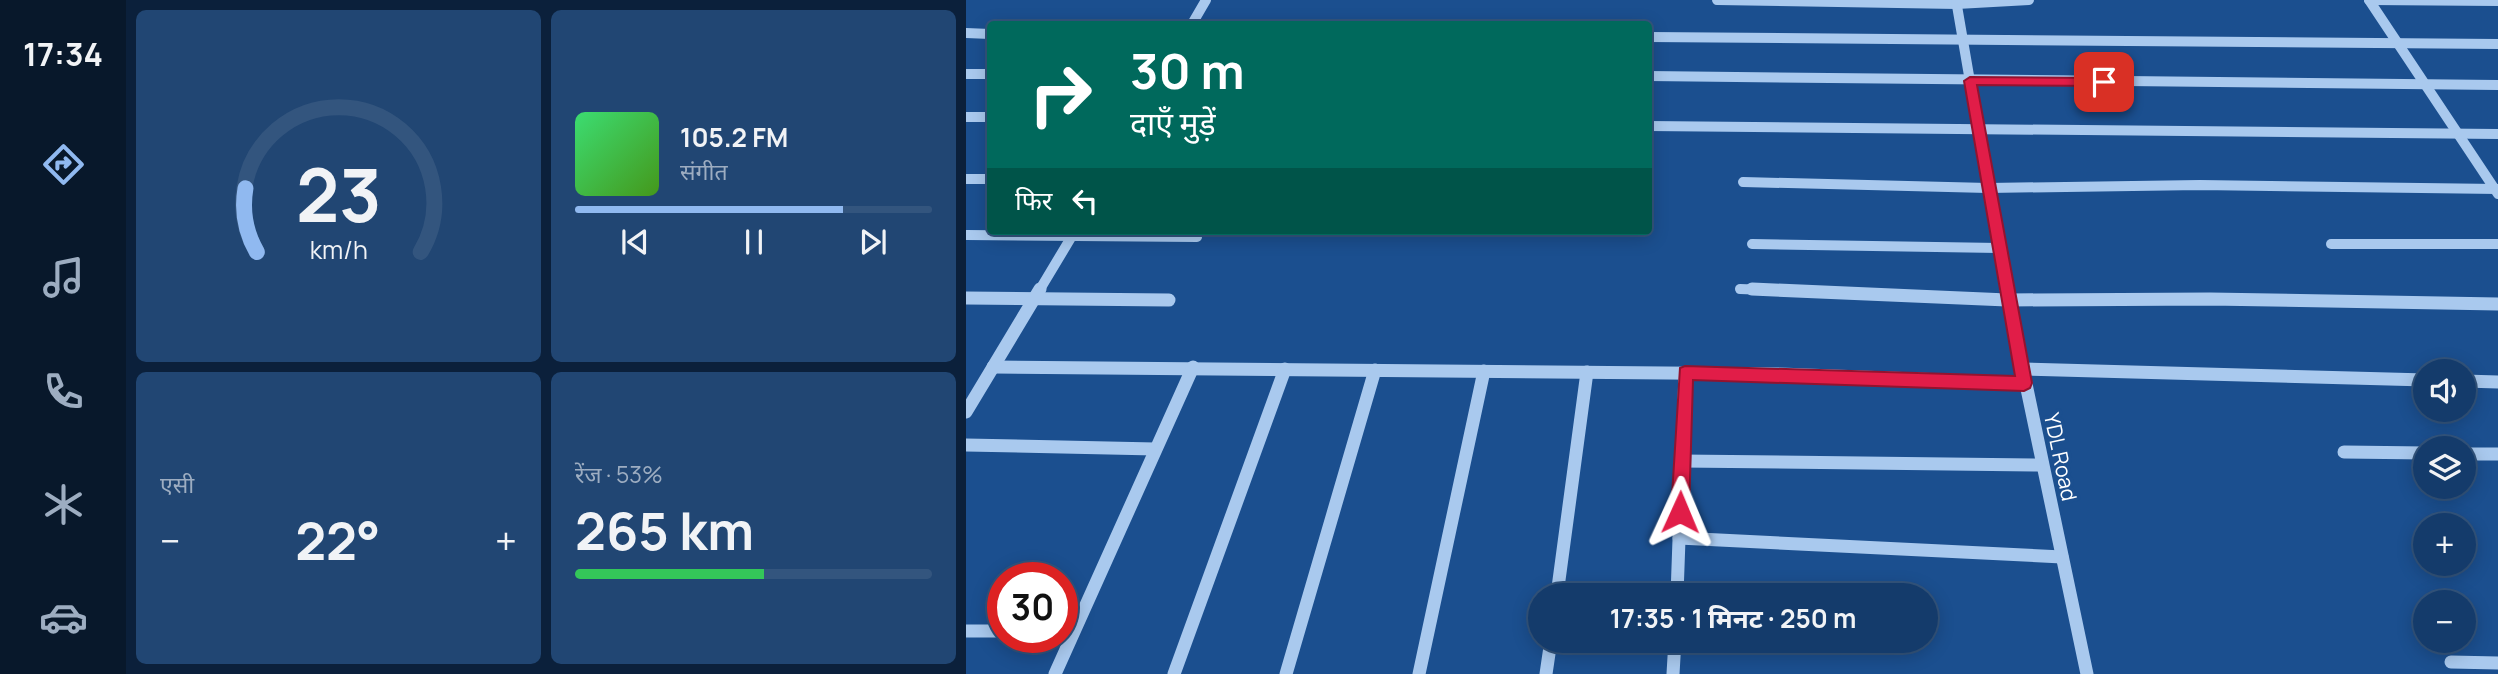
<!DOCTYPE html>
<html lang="hi">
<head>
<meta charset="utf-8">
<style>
	:root { --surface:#143b6b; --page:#214673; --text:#f1f3f6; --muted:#9dadc1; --line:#33557e; --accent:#90b9f0 }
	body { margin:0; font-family:Manrope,"Noto Sans Devanagari",sans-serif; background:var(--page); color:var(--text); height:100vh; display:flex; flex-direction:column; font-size:26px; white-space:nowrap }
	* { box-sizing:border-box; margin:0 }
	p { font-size:23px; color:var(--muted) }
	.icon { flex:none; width:38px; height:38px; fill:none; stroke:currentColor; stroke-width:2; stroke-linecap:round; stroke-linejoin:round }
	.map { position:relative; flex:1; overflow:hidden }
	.sheet { display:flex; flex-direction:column; gap:10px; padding:10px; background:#0b203b; width:840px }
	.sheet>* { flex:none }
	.guide { position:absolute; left:21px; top:21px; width:665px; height:214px; border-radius:7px; box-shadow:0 4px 18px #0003,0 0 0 2px var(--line); background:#00695c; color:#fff; overflow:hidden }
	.fabs { position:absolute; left:1447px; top:359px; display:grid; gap:14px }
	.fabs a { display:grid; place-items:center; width:63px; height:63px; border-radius:50%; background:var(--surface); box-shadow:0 4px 18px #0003,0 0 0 2px var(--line); font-size:35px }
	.speed { position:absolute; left:21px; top:562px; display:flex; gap:14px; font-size:35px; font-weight:700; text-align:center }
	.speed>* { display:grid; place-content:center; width:91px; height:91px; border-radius:50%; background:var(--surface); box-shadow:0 4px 18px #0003,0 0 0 2px var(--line); line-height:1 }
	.speed .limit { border:10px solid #d22; background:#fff; color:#111 }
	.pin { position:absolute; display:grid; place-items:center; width:60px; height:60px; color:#fff; margin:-30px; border-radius:14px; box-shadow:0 4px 10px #0006 }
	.me { position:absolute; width:77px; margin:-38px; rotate:1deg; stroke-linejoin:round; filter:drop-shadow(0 0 5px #0008) }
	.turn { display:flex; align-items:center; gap:24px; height:147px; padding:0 28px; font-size:32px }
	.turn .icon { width:91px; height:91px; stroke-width:2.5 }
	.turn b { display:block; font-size:49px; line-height:60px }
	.then { display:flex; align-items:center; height:66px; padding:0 28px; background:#0003; gap:14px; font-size:26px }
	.big { font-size:52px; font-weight:700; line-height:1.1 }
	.sheet .card { flex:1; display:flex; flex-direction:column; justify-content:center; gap:10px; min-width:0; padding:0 24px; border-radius:10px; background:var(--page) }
	.sheet .dial { align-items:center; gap:0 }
	.dial svg { height:182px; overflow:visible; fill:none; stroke:var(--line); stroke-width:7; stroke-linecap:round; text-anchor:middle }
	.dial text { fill:var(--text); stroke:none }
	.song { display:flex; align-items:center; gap:21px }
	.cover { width:84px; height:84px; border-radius:10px; background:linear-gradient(135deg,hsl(140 70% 55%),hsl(100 70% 35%)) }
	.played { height:7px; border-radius:4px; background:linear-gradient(90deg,var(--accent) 75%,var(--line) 75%) }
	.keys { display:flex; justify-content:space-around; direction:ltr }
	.heat { display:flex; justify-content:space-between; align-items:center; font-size:38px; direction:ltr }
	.charge { height:10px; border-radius:5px; background:linear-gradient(90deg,#34c759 53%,var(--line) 0) }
	.sheet .tiles { flex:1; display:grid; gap:10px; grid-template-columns:repeat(2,1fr) }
	.trip { position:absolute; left:562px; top:583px; width:410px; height:70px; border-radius:35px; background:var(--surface); box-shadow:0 4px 18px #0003,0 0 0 2px var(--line); font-weight:700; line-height:70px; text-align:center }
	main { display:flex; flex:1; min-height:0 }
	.tabs { display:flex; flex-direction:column; width:126px; justify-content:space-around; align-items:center; background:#08182b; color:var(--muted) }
	.tabs .icon { width:49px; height:49px }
	.tabs .selected { color:var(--accent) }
	.tabs b { font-size:32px; color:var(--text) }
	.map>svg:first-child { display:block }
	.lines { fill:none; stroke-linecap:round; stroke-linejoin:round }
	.minor-far1 { stroke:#a9c9ee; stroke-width:10 }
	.minor { stroke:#a9c9ee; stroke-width:13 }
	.route { fill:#e11d48; stroke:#92132f; stroke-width:2 }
	.labels { text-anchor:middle; stroke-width:7; stroke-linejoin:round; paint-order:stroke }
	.street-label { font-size:21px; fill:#fff; stroke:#1b4f8f }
</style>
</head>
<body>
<main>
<nav class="tabs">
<b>17:34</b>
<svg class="icon selected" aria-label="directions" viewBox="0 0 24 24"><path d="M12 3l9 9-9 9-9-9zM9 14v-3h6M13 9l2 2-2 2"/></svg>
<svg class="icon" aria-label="music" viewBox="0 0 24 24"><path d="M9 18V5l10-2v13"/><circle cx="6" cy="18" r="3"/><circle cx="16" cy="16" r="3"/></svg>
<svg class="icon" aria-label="phone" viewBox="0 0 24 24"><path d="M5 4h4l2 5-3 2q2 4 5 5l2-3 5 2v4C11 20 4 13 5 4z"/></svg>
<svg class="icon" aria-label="climate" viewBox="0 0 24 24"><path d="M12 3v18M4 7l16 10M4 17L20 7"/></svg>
<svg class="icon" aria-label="car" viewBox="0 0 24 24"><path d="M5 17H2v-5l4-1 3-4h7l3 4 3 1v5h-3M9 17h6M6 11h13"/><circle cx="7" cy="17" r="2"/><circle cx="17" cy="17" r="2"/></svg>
</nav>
<section class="sheet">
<div class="tiles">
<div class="card dial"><svg viewBox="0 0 100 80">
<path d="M14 69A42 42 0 1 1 86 69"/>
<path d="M14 69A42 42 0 0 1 9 41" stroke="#90b9f0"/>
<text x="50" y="56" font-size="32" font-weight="700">23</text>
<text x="50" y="72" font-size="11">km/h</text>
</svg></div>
<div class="card">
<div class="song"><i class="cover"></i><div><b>105.2 FM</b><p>संगीत</p></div></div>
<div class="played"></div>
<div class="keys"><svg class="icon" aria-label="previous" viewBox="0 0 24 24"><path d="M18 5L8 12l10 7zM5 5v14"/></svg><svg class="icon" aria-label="pause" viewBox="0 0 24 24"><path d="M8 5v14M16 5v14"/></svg><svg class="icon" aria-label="next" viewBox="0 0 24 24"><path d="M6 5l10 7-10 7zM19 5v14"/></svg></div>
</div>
<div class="card"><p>एसी</p>
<div class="heat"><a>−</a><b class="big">22°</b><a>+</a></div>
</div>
<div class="card"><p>रेंज · 53%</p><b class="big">265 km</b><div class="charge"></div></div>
</div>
</section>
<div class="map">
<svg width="1532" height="674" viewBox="0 0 1532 674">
	<rect width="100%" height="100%" fill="#1b4f8f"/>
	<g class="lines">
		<g class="minor-far1">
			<path d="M 751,0 L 991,4 L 1063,0"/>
			<path d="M 990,0 L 1040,291"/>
			<path d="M 1403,0 L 1532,194"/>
			<path d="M 1403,0 L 1532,1"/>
			<path d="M 226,24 L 240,0"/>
			<path d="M 0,33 L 24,34"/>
			<path d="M 682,37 L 1532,44"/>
			<path d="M 0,74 L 24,74"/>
			<path d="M 682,76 L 1532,85"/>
			<path d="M 0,117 L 24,117"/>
			<path d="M 682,126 L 1532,134"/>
			<path d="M 0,179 L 24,179"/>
			<path d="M 777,182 L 1022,188 L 1234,185 L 1532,189"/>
			<path d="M 0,235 L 231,237"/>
			<path d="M 786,244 L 1033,248"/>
			<path d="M 1365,244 L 1532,244"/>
			<path d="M 774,289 L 828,291"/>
			<path d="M 73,291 L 109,231"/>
		</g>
		<g class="minor">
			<path d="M 786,289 L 1041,300 L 1244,299 L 1532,304"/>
			<path d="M 1040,289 L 1121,674"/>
			<path d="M 0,298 L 203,300"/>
			<path d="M 27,367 L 814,374 L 1058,383"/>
			<path d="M 1055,369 L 1460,380"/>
			<path d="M 1498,381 L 1532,382"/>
			<path d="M 0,412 L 74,289"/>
			<path d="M 0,445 L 189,449"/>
			<path d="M 1378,452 L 1460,453"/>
			<path d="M 1498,454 L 1532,454"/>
			<path d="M 715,461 L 1076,465"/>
			<path d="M 713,538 L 1096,557"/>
			<path d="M 591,595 L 621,372"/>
			<path d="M 711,595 L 719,373"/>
			<path d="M 0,631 L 37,631"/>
			<path d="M 1485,662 L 1532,663"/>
			<path d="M 89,674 L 227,367"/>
			<path d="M 208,674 L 319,369"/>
			<path d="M 320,674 L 409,370"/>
			<path d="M 453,674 L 518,371"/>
			<path d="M 580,674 L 585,640"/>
			<path d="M 707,674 L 709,640"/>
		</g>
	</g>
	<path class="route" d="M 1004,77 L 1138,78 L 1144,82 L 1138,86 L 1011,85 L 1066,383 L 1064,388 L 1058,391 L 727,380 L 723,512 L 720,518 L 714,521 L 708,518 L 705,512 L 714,368 L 719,366 L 1049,376 L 998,81 Z"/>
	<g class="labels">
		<g class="street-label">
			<text transform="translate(1094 457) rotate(78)" y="7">YDL Road</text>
		</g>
	</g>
</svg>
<div class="fabs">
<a><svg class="icon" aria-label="sound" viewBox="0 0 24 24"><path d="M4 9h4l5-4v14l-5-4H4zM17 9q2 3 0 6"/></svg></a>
<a><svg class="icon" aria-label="layers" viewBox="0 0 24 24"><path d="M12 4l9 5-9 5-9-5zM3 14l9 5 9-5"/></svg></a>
<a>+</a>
<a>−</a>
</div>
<div class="speed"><div class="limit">30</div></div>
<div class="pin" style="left:1138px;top:82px;background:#d93025"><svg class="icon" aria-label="arrive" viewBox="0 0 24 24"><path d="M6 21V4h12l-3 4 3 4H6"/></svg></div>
<svg class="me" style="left:714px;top:512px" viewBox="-20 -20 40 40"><path d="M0-17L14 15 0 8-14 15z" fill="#e11d48" stroke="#fff" stroke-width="4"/></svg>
<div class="trip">17:35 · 1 मिनट · 250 m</div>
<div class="guide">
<div class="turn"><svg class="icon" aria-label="right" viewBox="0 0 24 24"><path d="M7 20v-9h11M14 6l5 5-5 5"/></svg><div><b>30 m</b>दाएँ मुड़ें</div></div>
<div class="then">फिर<svg class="icon" aria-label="left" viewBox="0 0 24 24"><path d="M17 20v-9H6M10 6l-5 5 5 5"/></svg></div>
</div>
</div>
</main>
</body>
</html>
